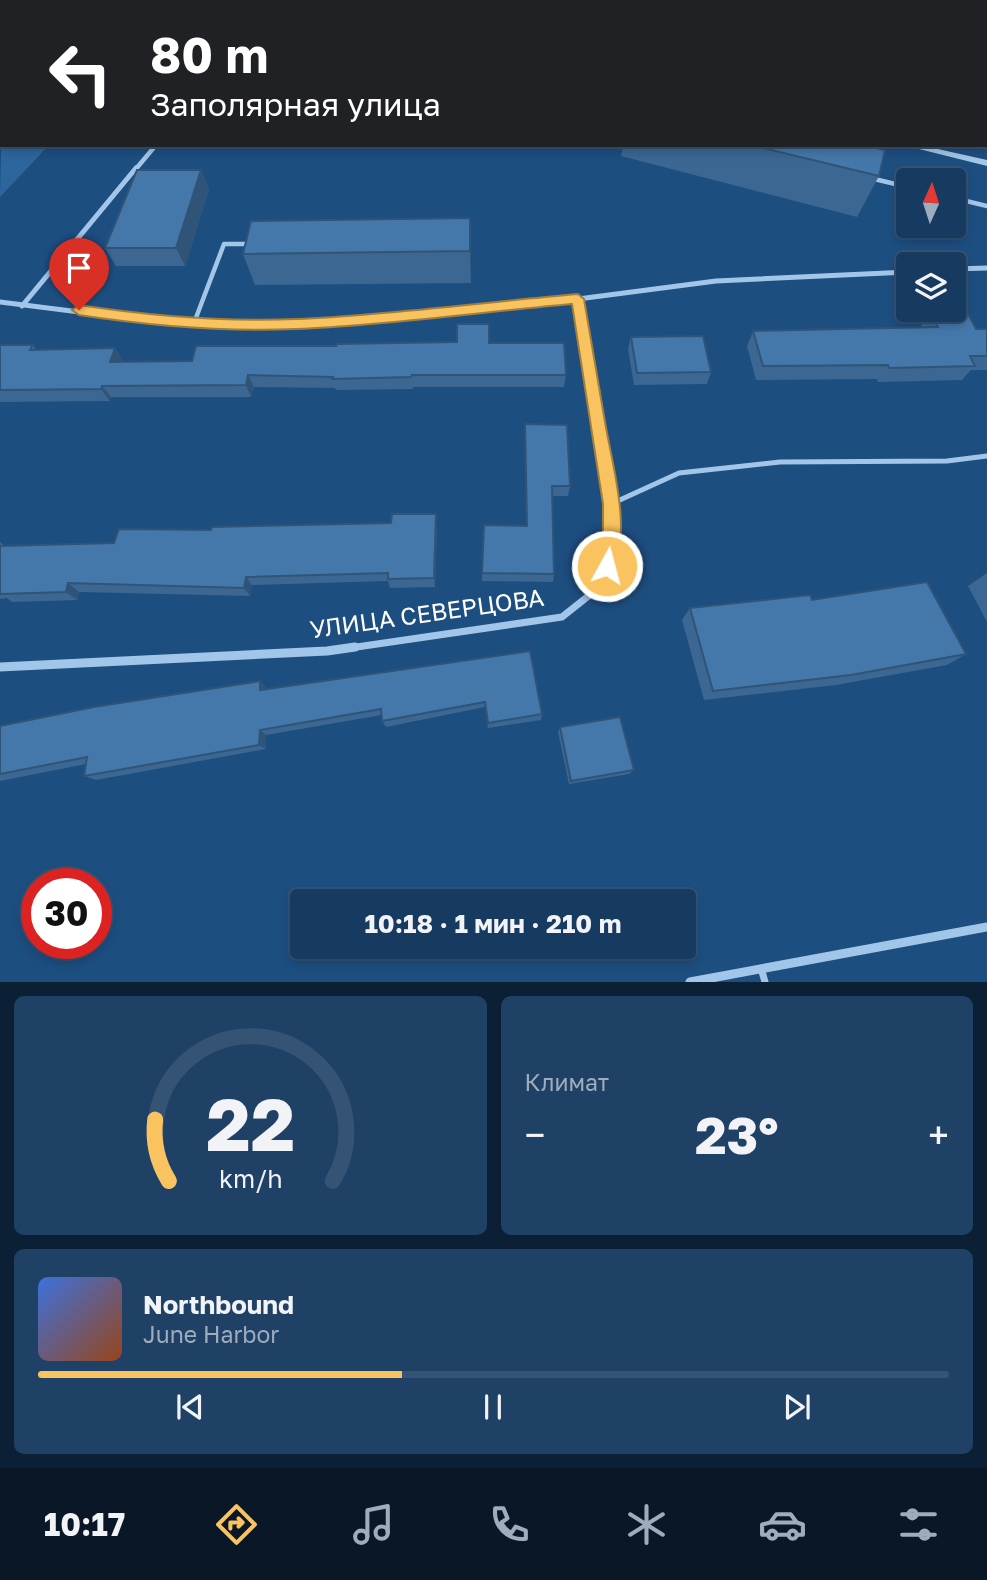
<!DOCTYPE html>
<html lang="ru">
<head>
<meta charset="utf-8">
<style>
	:root { --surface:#163a60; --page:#1f4166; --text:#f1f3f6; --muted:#9eadbd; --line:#355475; --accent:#f9c360 }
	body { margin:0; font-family:"Golos Text",sans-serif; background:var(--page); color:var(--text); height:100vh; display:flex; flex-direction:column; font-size:26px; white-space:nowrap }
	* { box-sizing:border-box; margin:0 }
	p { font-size:23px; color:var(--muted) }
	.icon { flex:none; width:38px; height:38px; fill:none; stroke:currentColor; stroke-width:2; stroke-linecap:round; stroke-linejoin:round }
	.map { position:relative; height:982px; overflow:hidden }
	.details { display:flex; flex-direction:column; gap:14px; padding:14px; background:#0c2035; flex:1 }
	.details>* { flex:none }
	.top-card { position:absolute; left:0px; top:0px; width:987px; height:147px; box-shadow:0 4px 10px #0003,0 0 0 2px var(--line); background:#202124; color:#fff; overflow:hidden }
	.needle { width:46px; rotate:3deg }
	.fabs { position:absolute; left:896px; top:168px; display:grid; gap:14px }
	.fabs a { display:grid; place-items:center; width:70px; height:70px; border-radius:7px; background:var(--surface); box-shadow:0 4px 10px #0003,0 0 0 2px var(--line); font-size:35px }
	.speed { position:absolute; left:21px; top:868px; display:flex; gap:14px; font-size:35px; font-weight:700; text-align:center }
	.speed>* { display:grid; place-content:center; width:91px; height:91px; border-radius:50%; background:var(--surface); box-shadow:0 4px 10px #0003,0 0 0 2px var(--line); line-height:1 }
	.speed .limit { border:10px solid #d22; background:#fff; color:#111 }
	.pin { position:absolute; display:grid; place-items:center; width:60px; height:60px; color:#fff; margin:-72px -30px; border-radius:50% 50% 50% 0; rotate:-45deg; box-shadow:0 0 7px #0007 }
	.pin .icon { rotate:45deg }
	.me { position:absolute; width:77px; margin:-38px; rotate:7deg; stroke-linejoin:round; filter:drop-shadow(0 0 5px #0008) }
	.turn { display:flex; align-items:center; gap:24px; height:147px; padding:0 35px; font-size:32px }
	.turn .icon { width:91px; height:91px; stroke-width:2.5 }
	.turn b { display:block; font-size:49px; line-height:60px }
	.big { font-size:52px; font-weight:700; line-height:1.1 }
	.details .card { flex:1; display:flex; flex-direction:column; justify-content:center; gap:10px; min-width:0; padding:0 24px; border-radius:10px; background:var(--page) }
	.details .dial { align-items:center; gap:0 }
	.dial svg { height:182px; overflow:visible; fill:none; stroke:var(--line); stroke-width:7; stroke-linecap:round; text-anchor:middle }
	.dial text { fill:var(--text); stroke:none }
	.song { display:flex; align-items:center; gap:21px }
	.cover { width:84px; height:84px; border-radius:10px; background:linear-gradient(135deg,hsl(220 70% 55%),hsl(20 70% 35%)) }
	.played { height:7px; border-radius:4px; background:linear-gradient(90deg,var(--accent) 40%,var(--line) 40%) }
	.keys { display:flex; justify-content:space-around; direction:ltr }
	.heat { display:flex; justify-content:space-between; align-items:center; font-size:38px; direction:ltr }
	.details .tiles { flex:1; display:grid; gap:14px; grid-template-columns:1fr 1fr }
	.card:last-child { grid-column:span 2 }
	.trip { position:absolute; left:290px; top:889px; width:406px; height:70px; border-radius:7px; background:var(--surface); box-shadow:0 4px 10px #0003,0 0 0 2px var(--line); font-weight:700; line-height:70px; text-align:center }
	.dock { display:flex; height:112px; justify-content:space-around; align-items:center; background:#091726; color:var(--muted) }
	.dock .icon { width:49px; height:49px }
	.dock .on { color:var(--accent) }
	.dock b { font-size:32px; color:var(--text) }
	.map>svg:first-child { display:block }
	.green { fill:#2d669d }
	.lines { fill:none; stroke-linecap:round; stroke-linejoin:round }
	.path { stroke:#a2c6e9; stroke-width:2.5; stroke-dasharray:2.5 3.5; stroke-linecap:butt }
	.service-far3 { stroke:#a2c6e9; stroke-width:3.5 }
	.service-far2 { stroke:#a2c6e9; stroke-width:4.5 }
	.service-far1 { stroke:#a2c6e9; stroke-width:5 }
	.service { stroke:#a2c6e9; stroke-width:7 }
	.minor-far3 { stroke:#a2c6e9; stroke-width:4.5 }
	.minor-far2 { stroke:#a2c6e9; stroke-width:5 }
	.minor-far1 { stroke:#a2c6e9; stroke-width:7 }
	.minor { stroke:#a2c6e9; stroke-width:9 }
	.tertiary { fill:#a2c6e9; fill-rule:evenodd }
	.wall { fill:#3b6792 }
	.shaded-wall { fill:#305477 }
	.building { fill:#4578aa; stroke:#305477; stroke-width:2 }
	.route { fill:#f9c360; stroke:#a27f3e; stroke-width:2 }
	.labels { text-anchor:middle; stroke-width:7; stroke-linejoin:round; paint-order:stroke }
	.street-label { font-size:24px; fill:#fff; stroke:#1d4e80 }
</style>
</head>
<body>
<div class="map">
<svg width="987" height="982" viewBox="0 0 987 982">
	<rect width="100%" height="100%" fill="#1d4e80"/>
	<path class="green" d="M 2,122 L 2,145 L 49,145 L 0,197 Z"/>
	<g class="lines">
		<g class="path">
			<path d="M 763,0 L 767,2"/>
			<path d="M 828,0 L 832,2"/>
		</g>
		<g class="service-far3">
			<path d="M 178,0 L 180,2"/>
			<path d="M 522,2 L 524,0"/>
		</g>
		<g class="service-far2">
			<path d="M 870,178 L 908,187"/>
			<path d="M 954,198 L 987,206"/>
			<path d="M 194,323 L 224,244 L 252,244"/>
		</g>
		<path class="service-far1" d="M 611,504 L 679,473 L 780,462 L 947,461 L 987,456"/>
		<path class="service" d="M 761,968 L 765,982"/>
		<g class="minor-far3">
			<path d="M 322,2 L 325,0"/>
			<path d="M 135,170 L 156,145"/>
		</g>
		<g class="minor-far2">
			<path d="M 954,269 L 987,268"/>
			<path d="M 578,299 L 591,383"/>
			<path d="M 0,302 L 135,319 L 194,323 L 297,324 L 578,299 L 716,281 L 908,272"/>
			<path d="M 22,306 L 136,168"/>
		</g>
		<path class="minor-far1" d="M 343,649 L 562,617 L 596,590 L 607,566 L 612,540 L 611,504 L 591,381"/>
		<g class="minor">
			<path d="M 0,667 L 327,651 L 355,647"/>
			<path d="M 690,982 L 987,927"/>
		</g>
		<g class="tertiary">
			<path d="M 411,0 L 421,0 L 422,2 L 413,2 Z"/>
			<path d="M 903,145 L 920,145 L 987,160 L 987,166 Z"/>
		</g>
	</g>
	<g class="wall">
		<path d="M 778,0 L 815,0 L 814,2 L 777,2 Z"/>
		<path d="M 973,0 L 987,0 L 986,93 L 985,93 L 985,2 L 972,2 Z"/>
		<path d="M 623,145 L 863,145 L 879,176 L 857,217 L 621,156 Z"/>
		<path d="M 201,170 L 209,189 L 185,266 L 116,266 L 105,248 Z"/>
		<path d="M 470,218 L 471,283 L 255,285 L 243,254 Z"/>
		<path d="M 931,312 L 976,329 L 987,329 L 987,370 L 971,370 L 962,380 L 878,382 L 877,379 L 756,380 L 747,346 L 753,331 L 920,327 Z"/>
		<path d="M 631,337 L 711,372 L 707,384 L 634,385 L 628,349 Z"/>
		<path d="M 489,343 L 566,375 L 564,387 L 413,387 L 413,389 L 336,390 L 335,388 L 254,387 L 251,397 L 111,397 L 110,401 L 0,402 L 0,345 L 33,345 L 36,350 L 123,360 L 123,362 L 192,361 L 336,346 Z"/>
		<path d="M 525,424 L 570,486 L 568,496 L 552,496 L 554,574 L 553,582 L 482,581 L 482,573 L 526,526 Z"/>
		<path d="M 437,524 L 435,587 L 390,588 L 388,581 L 252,585 L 250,596 L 79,592 L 77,600 L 12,602 L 7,598 L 0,599 L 0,542 L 5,546 L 114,543 L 211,530 Z"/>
		<path d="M 987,573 L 987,622 L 968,586 Z"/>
		<path d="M 812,600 L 966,654 L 947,665 L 836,685 L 704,700 L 682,620 L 690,608 Z"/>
		<path d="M 530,651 L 542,714 L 541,720 L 488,728 L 485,707 L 386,727 L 382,721 L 382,715 L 266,735 L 266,749 L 96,780 L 84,776 L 86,764 L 0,781 L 0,726 L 260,681 L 266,688 L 266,689 Z"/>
		<path d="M 560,727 L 634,770 L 629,774 L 569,784 L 558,732 Z"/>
	</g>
	<g class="shaded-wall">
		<path d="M 229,0 L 272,0 L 272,2 L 227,2 Z"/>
		<path d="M 201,170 L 209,189 L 185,266 L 176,248 Z"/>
		<path d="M 470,218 L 471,250 L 471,283 L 470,251 Z"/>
		<path d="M 115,348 L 123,360 L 119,374 L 110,362 Z"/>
		<path d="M 248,375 L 254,387 L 251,397 L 246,385 Z"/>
		<path d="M 102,386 L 111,397 L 110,401 L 101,389 Z"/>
		<path d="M 436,514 L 437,524 L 435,587 L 434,578 Z"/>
		<path d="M 246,577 L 252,585 L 250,596 L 244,588 Z"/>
		<path d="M 68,583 L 79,592 L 77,600 L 66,592 Z"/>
		<path d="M 260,681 L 266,688 L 266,696 L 260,690 Z"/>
		<path d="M 260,730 L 266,735 L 266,749 L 259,745 Z"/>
	</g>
	<g class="building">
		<path d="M 190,0 L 229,0 L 227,2 L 188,2 Z"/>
		<path d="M 877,0 L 919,0 L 918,2 L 876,2 Z"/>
		<path d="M 978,0 L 987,0 L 987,62 L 985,62 L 985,2 L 978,2 Z"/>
		<path d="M 751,145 L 863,145 L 885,150 L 879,176 Z"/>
		<path d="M 137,170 L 201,170 L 176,248 L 105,248 Z"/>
		<path d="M 470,218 L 470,251 L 243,254 L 251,221 Z"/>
		<path d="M 931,312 L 967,312 L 976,329 L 987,329 L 987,356 L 970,356 L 975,366 L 889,368 L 888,365 L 763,366 L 753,331 L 938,327 Z"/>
		<path d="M 457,324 L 489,324 L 489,343 L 564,343 L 566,375 L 412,375 L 411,377 L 332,379 L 333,377 L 248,375 L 246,385 L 102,386 L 101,389 L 0,390 L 0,345 L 33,345 L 30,350 L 115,348 L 110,362 L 192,361 L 196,346 L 336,346 L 337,344 L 457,342 Z"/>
		<path d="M 703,336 L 711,372 L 637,373 L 631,337 Z"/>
		<path d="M 525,424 L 567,425 L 570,486 L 552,486 L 554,574 L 482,573 L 484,525 L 527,526 Z"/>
		<path d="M 392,514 L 436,514 L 434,578 L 388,579 L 388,573 L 246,577 L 244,588 L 68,583 L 66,592 L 0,594 L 0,546 L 114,543 L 119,529 L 211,530 L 212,527 L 391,523 Z"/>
		<path d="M 927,582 L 966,654 L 851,675 L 713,691 L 690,608 L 810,595 L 812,600 Z"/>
		<path d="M 530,651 L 542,714 L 488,723 L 485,702 L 382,721 L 381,709 L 260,730 L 259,745 L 84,776 L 87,757 L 0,774 L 0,726 L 94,707 L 260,681 L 260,690 Z"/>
		<path d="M 620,717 L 634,770 L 571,781 L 560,727 Z"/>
	</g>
	<path class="route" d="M 578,294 L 584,299 C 591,340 598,381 605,422 C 612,464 632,530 613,571 L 607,574 L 601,571 L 599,566 L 603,540 L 603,504 L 572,304 C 481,312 388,325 296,329 C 223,332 151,326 79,315 L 72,310 L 79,305 C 151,316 224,322 297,319 C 390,315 484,302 578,294 Z"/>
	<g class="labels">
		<g class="street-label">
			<text transform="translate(427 614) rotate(-8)" y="8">УЛИЦА СЕВЕРЦОВА</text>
		</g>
	</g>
</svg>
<div class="fabs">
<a><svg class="needle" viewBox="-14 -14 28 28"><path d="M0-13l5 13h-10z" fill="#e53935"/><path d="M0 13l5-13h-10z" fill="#9eadbd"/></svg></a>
<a><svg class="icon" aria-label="layers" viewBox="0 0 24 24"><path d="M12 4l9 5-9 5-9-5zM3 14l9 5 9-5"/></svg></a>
</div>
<div class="speed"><div class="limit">30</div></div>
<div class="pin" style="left:79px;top:310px;background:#d93025"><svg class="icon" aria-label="arrive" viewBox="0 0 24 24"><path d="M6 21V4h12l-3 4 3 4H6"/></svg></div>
<svg class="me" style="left:607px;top:566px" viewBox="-20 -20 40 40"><circle r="17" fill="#f9c360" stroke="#fff" stroke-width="3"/><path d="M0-11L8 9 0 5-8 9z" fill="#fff"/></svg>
<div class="trip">10:18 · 1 мин · 210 m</div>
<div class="top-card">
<div class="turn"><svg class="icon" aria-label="left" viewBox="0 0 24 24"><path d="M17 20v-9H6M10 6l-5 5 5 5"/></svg><div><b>80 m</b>Заполярная улица</div></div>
</div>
</div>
<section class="details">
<div class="tiles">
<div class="card dial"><svg viewBox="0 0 100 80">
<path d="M14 69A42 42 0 1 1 86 69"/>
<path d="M14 69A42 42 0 0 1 8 42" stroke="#f9c360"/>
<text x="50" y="56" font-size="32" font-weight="700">22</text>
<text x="50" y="72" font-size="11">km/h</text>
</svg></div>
<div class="card"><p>Климат</p>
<div class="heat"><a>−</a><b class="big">23°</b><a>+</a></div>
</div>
<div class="card">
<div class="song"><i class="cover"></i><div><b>Northbound</b><p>June Harbor</p></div></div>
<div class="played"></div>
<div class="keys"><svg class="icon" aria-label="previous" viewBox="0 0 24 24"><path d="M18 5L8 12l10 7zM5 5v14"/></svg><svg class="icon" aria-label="pause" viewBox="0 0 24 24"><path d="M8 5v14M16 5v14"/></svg><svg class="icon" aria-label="next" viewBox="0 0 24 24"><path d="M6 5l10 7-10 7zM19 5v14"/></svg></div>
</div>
</div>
</section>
<nav class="dock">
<b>10:17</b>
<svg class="icon on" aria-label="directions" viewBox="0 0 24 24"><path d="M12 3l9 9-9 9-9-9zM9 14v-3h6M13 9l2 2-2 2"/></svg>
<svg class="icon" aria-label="music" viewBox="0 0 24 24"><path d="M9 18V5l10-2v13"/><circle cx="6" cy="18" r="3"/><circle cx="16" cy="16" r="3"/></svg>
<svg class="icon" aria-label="phone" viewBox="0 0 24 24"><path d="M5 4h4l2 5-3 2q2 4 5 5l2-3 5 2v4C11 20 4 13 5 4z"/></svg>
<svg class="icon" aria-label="climate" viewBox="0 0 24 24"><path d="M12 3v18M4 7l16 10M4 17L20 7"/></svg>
<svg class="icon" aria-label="car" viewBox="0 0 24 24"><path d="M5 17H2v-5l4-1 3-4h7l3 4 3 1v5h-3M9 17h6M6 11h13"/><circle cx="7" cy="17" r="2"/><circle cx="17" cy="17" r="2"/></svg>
<svg class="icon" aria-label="filters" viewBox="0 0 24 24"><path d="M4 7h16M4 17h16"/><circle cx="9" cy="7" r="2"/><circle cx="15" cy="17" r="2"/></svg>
</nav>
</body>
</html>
